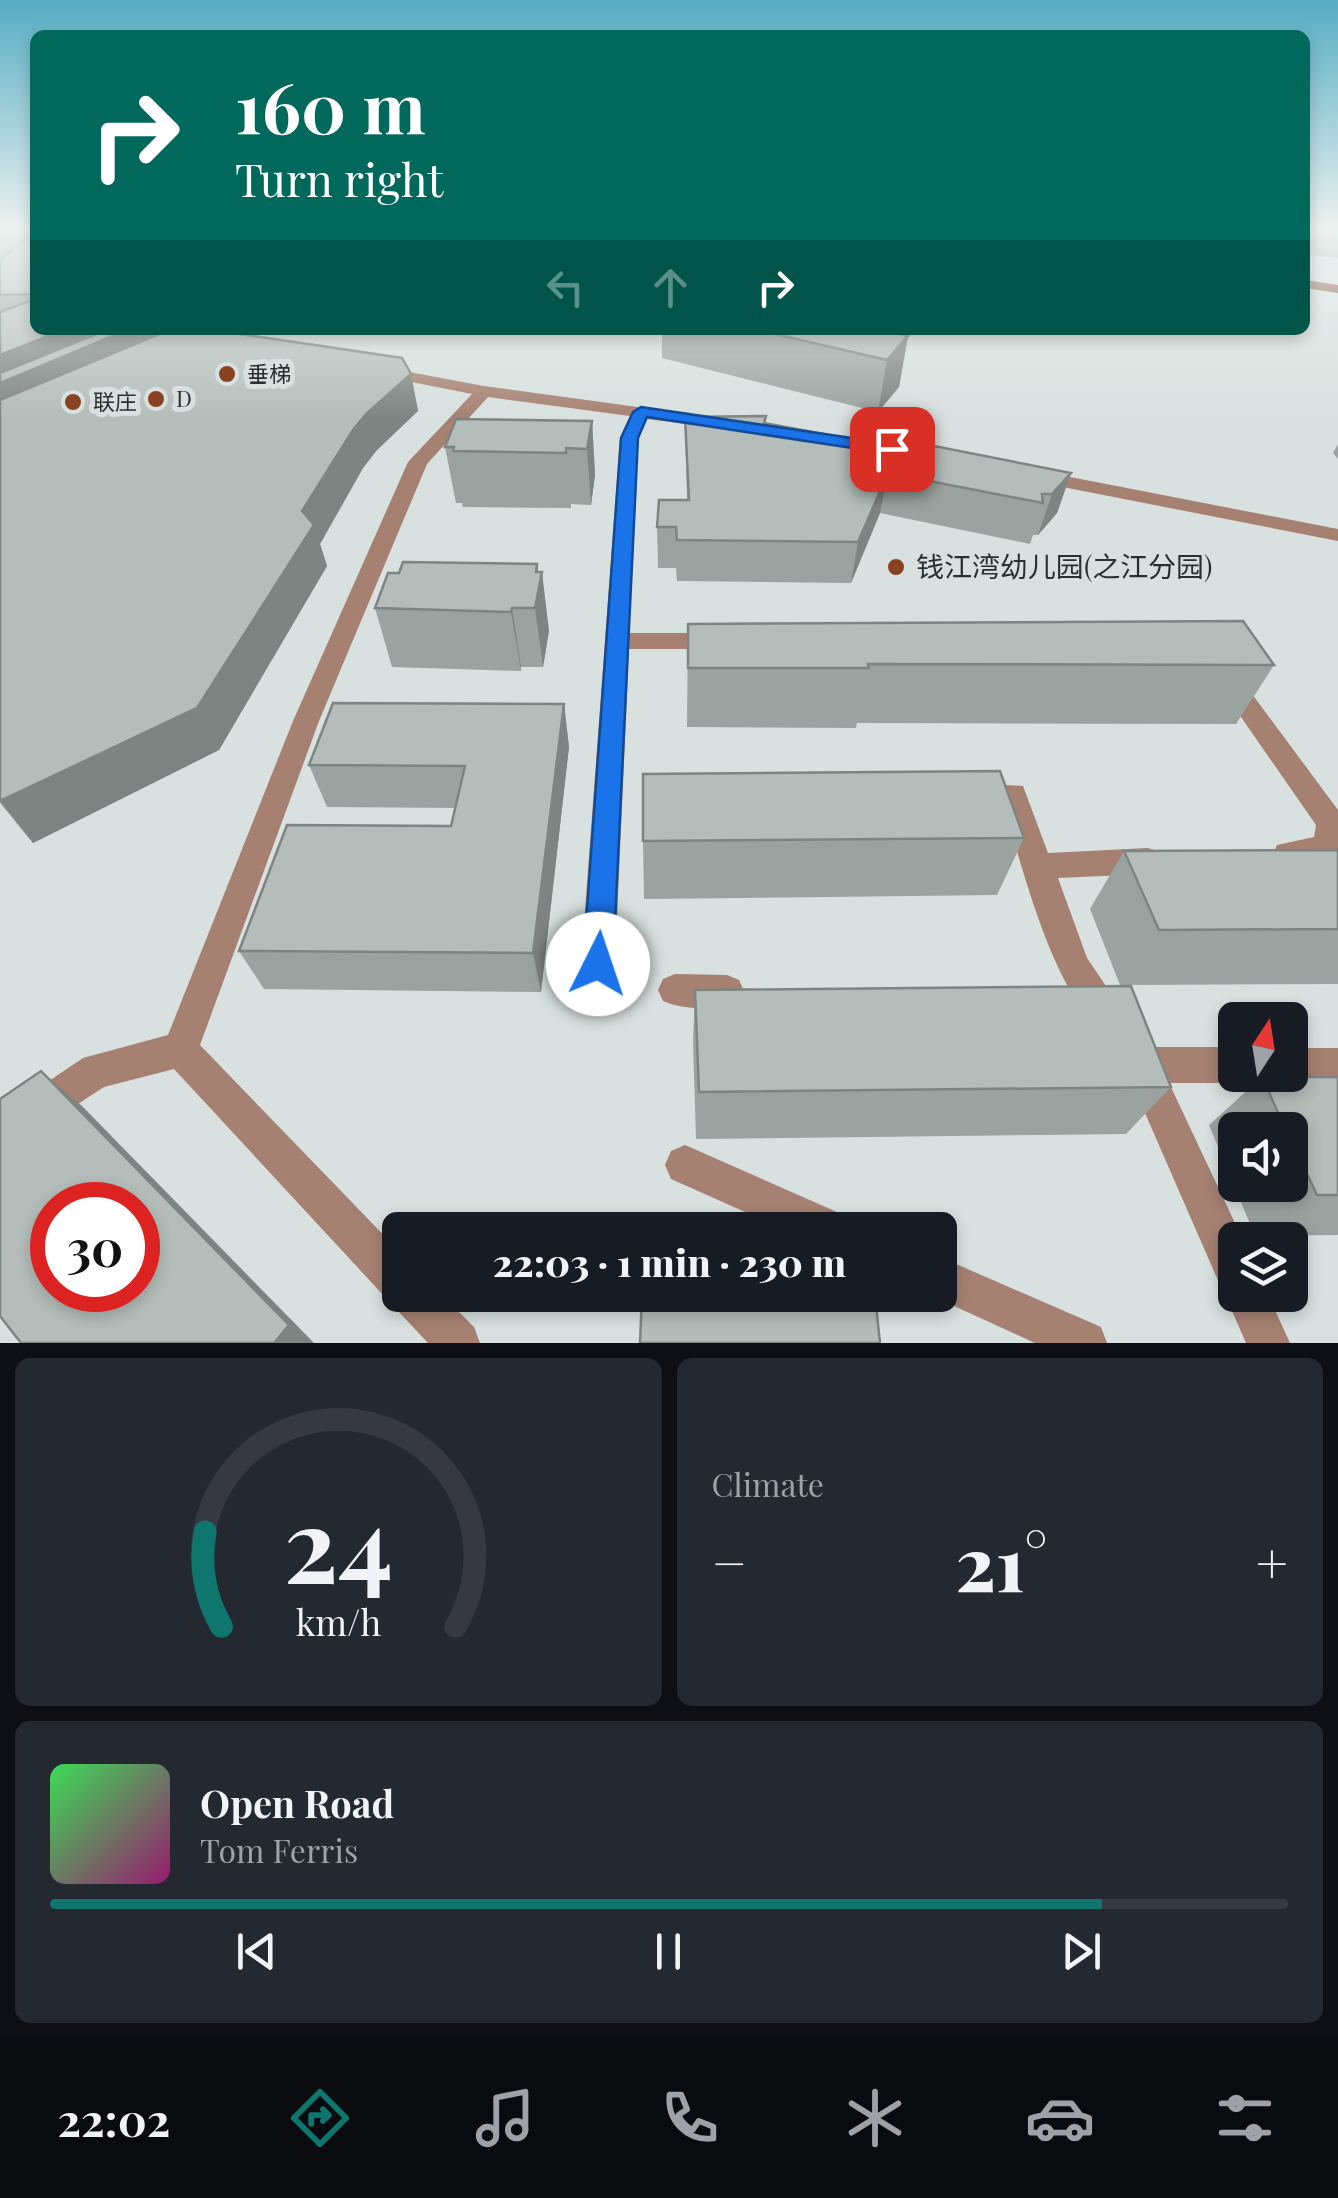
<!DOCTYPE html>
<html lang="en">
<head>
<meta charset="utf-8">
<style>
	:root { --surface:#171b24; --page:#242831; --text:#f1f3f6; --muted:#9ea1a6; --line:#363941; --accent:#0f766e }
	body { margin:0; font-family:"Playfair Display","Noto Sans SC",serif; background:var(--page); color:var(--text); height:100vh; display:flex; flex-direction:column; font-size:38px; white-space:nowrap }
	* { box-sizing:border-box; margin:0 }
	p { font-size:32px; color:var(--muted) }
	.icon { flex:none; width:55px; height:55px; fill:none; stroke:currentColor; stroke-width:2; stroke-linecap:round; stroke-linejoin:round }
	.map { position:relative; height:1343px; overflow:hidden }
	.panel { display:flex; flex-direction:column; gap:15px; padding:15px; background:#0d0f14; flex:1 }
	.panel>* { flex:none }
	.hud { position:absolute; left:30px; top:30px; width:1280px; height:305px; border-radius:15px; box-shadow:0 5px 15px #0003; background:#00695c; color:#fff; overflow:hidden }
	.needle { width:65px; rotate:12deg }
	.fabs { position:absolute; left:1218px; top:1002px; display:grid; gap:20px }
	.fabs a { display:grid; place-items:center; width:90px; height:90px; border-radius:15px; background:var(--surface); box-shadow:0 5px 15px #0003; font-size:50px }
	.speed { position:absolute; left:30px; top:1182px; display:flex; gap:20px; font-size:50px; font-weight:700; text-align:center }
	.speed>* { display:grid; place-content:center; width:130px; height:130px; border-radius:50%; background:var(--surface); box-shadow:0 5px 15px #0003; line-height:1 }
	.speed .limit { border:15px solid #d22; background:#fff; color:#111 }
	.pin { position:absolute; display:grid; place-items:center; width:85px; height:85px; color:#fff; margin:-42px; border-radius:20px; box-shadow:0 5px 15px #0006 }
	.me { position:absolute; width:110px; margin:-55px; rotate:4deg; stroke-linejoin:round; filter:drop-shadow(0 0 8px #0008) }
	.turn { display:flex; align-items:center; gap:35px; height:210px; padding:0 40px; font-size:45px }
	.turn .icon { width:130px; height:130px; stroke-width:2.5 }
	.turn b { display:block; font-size:70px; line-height:85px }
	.lanes { display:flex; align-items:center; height:95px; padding:0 40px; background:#0003; justify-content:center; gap:50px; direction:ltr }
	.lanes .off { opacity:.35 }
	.big { font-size:75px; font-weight:800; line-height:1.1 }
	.panel .tile { flex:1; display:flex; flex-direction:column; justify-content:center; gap:15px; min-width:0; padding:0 35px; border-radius:15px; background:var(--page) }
	.panel .dial { align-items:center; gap:0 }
	.dial svg { height:260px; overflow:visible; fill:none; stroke:var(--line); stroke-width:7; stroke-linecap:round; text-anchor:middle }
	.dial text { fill:var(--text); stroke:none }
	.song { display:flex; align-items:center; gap:30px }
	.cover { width:120px; height:120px; border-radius:15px; background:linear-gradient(135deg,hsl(130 70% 55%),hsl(320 70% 35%)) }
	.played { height:10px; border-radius:5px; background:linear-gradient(90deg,var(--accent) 85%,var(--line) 85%) }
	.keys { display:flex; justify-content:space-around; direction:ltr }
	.heat { display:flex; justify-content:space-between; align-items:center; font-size:55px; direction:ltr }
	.panel .tiles { flex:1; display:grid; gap:15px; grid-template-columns:1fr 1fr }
	.tile:last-child { grid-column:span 2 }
	.trip { position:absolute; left:382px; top:1212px; width:575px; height:100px; border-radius:15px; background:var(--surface); box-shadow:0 5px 15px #0003; font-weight:800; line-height:100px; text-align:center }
	.tab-bar { display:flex; height:160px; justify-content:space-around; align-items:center; background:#090b0e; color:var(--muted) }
	.tab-bar .icon { width:70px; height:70px }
	.tab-bar .active { color:var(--accent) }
	.tab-bar b { font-size:45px; color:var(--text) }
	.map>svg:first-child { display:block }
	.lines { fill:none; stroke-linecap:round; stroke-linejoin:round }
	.minor { fill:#a68172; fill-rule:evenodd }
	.major { fill:#6f3316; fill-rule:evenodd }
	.wall { fill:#9ba3a0; fill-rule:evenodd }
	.shaded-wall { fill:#7e8482 }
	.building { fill:#b4bdba; stroke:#7e8482; stroke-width:2.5; fill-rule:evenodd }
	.route { fill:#1a73e8; stroke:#114b97; stroke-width:2.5 }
	.poi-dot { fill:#894221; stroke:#d8e1df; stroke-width:4 }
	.labels { text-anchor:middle; stroke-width:10; stroke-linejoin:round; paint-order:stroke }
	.far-poi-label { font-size:22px; fill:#2c2f2f; stroke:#d8e1df; text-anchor:start }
	.poi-label { font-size:28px; fill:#2c2f2f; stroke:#d8e1df; text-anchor:start }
</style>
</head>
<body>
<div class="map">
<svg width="1338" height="1343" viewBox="0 0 1338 1343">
	<rect width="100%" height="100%" fill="#d8e1df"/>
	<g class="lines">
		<g class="minor">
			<path d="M 377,366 L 484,386 L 718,418 L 727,423 L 718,428 L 647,419 L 638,438 L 629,633 L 718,633 L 730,641 L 718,649 L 629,649 L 615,964 L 610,975 L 598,979 L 586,975 L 581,964 L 620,438 L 630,416 L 488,397 L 427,464 L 319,721 L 200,1045 L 400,1252 L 400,1295 L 442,1295 L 474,1327 L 480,1343 L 428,1343 L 397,1310 L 393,1300 L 385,1297 L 174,1069 L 104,1087 L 0,1155 L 0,1114 L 83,1058 L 168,1035 L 293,721 L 408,462 L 472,394 L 371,374 L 371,368 Z"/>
			<path d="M 1034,470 L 1338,529 L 1338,541 L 1027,480 L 1027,472 Z"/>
			<path d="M 1229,672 L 1238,675 L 1338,810 L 1338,857 L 1288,867 L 1277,863 L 1273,854 L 1277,845 L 1314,837 L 1316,825 L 1216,681 L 1220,675 Z"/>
			<path d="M 976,783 L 1023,786 L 1048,853 L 1148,848 L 1159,852 L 1163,861 L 1159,870 L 1148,874 L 1058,878 L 1087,958 L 1123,1011 L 1118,1023 L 1106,1028 C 1056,1008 1020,857 1003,805 L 966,802 L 962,794 L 966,786 Z"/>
			<path d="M 675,974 L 727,975 L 739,980 L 744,991 L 739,1002 C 718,1011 684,1010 663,1001 L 658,990 L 663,979 Z"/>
			<path d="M 1142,1047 L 1235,1047 L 1235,1075 L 1249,1075 L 1248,1078 L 1235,1083 L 1169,1083 L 1243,1240 L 1235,1240 L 1235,1295 L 1268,1295 L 1290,1343 L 1246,1343 L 1225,1295 L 1228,1288 L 1220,1285 L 1124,1065 L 1129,1052 Z"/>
			<path d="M 1290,1048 L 1338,1048 L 1338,1084 L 1290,1084 L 1277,1079 L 1276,1075 L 1290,1075 Z"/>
			<path d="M 685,1145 L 846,1216 L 852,1230 L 785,1230 L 671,1179 L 665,1165 L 671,1151 Z"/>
			<path d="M 940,1257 L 1101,1327 L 1107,1343 L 1035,1343 L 930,1295 L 940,1295 Z"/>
		</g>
		<g class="major">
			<path d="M 1305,280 L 1338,285 L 1338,293 L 1305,288 Z"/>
			<path d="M 230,330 L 251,330 L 211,350 L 197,347 Z"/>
		</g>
	</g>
	<g class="wall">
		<path d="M 0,231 L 35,231 L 35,330 L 160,331 L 161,333 L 411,374 L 418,411 L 376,451 L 363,468 L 320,544 L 327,566 L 219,750 L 33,843 L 0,803 Z"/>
		<path d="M 1305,231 L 1338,231 L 1338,258 L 1305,255 Z"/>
		<path d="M 254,330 L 310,330 L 306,332 Z"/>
		<path d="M 662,330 L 882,330 L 908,336 L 899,387 L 878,412 L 662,358 Z"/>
		<path d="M 766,416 L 765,424 L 856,440 L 1071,473 L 1057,513 L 1038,535 L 1033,535 L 1030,544 L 880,513 L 851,583 L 677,581 L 676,568 L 658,568 L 657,527 L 687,500 L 685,417 Z"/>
		<path d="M 592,421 L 595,475 L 591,505 L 571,504 L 571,508 L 463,507 L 462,503 L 456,503 L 445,447 Z"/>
		<path d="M 1338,444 L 1338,459 L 1333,453 Z"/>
		<path d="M 537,564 L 549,631 L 543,667 L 521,667 L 521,671 L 392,667 L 375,608 Z"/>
		<path d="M 688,624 L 1274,665 L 1236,724 L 857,723 L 856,728 L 687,727 Z"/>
		<path d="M 564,704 L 569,747 L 541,992 L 264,989 L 239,951 L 451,826 L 456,808 L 327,807 L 309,765 Z"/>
		<path d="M 1024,838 L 997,895 L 644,899 L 643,841 Z"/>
		<path d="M 1338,850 L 1338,984 L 1120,985 L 1090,909 L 1124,851 Z"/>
		<path d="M 695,990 L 1171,1087 L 1126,1134 L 696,1139 L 693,1042 Z"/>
		<path d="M 1262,1077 L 1338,1077 L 1338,1235 L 1255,1236 L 1209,1125 ZM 1235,1130 L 1290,1130 L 1290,1185 L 1235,1185 Z"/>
	</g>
	<g class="shaded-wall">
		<path d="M 63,330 L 162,330 L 160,331 L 166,346 L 0,429 L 0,355 Z"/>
		<path d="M 908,336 L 899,387 L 878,412 L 887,360 Z"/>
		<path d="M 411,374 L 418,411 L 376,451 L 363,468 L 320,544 L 327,566 L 219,750 L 33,843 L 0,801 L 302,511 L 353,430 L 367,413 Z"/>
		<path d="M 592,421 L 595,475 L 591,505 L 587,449 Z"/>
		<path d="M 888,473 L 880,513 L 851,583 L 858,542 Z"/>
		<path d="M 1071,473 L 1057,513 L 1038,535 L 1052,494 Z"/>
		<path d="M 537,564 L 540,584 L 542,572 L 549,631 L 543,667 L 535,608 L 536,572 Z"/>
		<path d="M 512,608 L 521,667 L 521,671 L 511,612 Z"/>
		<path d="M 564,704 L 569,747 L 541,992 L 533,953 Z"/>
		<path d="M 41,1071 L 82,1106 L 314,1343 L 274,1343 Z"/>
	</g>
	<g class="building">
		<path d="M 0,231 L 35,231 L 35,294 L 0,295 L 0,260 L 31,236 L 0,238 Z"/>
		<path d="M 35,299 L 35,330 L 63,330 L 0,355 L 0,312 Z"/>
		<path d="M 106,330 L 127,330 L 0,383 L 0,373 Z"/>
		<path d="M 169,330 L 213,330 L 402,358 L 411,374 L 367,413 L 353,430 L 302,511 L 314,525 L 197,708 L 0,801 L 0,400 Z"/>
		<path d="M 757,330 L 882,330 L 908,336 L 887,360 Z"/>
		<path d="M 766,416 L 764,423 L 856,440 L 863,432 L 1071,473 L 1052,494 L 1042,494 L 1043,503 L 888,473 L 858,542 L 677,540 L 676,527 L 657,527 L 659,500 L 689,500 L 685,417 Z"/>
		<path d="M 456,419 L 592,421 L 587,449 L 566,448 L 566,453 L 453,451 L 454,447 L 445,447 Z"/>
		<path d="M 403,562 L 537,564 L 536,572 L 542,572 L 535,608 L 512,608 L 511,612 L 375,608 L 388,573 L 399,573 Z"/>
		<path d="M 1243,621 L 1274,665 L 868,664 L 869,668 L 688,668 L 688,624 Z"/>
		<path d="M 333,703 L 564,704 L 533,953 L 239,951 L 287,825 L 451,826 L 465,766 L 309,765 Z"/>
		<path d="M 1000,771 L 1024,838 L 643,841 L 643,774 Z"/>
		<path d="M 1338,850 L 1338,929 L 1159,930 L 1124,851 Z"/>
		<path d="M 1131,986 L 1171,1087 L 699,1092 L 695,990 Z"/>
		<path d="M 41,1071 L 289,1325 L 274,1343 L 21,1343 L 0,1316 L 0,1099 ZM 52,1205 L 138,1205 L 138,1290 L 52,1290 Z"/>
		<path d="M 1262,1077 L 1338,1077 L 1338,1195 L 1317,1195 L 1290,1138 L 1290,1130 L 1286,1130 Z"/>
		<path d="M 642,1295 L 875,1295 L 880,1343 L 640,1343 Z"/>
	</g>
	<linearGradient id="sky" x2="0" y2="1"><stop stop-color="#56adc3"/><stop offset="0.55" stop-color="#edf2f1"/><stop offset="1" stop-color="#edf2f1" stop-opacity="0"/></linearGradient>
	<rect width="1338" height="419" fill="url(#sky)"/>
	<path class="route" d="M 641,407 L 892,444 L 900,449 L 892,454 L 647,417 L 638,438 L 613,964 L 609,974 L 598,978 L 587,974 L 583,964 L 621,438 L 633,412 Z"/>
	<g class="poi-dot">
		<circle cx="227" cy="374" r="10"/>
		<circle cx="156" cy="399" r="10"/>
		<circle cx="73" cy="402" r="10"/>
		<circle cx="896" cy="567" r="10"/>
	</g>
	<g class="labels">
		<g class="far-poi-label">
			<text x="247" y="382">垂梯</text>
			<text x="176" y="407">D</text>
			<text x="93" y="410">联庄</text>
		</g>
		<g class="poi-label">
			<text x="916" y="577">钱江湾幼儿园(之江分园)</text>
		</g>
	</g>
</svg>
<div class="fabs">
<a><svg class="needle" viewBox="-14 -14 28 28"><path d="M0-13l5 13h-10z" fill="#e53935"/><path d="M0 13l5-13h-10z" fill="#9ea1a6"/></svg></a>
<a><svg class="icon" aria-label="sound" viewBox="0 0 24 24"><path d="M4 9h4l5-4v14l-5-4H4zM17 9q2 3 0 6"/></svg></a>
<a><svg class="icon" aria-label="layers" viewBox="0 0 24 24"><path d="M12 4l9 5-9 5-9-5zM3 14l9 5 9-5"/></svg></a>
</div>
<div class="speed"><div class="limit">30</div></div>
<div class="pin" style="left:892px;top:449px;background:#d93025"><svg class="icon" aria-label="arrive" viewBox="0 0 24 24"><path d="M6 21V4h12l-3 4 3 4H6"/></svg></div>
<svg class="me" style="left:598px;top:964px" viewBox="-20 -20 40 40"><circle r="19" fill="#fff"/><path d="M0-13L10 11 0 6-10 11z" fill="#1a73e8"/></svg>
<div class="trip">22:03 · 1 min · 230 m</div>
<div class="hud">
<div class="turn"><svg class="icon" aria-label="right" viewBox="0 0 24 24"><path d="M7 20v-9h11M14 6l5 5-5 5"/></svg><div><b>160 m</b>Turn right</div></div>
<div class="lanes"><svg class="icon off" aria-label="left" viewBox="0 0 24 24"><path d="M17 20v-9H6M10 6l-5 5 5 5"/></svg><svg class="icon off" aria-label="ahead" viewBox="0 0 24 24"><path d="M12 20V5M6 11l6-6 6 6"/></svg><svg class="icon" aria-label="right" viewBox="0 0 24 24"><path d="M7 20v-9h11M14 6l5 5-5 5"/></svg></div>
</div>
</div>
<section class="panel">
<div class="tiles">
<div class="tile dial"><svg viewBox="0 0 100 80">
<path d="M14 69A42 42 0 1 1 86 69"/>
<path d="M14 69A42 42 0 0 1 9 40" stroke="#0f766e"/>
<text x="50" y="56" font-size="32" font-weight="700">24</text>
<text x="50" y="72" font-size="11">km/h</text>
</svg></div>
<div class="tile"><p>Climate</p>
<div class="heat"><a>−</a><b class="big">21°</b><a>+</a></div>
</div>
<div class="tile">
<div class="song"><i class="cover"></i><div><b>Open Road</b><p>Tom Ferris</p></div></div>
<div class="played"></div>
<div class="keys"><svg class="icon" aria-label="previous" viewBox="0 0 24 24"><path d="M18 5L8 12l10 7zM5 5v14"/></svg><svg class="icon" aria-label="pause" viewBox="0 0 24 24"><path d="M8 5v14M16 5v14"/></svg><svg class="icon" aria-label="next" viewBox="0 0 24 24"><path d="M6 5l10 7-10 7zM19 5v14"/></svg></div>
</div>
</div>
</section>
<nav class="tab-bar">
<b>22:02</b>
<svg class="icon active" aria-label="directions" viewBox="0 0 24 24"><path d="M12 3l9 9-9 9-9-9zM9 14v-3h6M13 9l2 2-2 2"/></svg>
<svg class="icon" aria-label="music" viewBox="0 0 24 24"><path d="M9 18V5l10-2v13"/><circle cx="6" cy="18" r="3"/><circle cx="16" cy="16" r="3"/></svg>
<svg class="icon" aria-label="phone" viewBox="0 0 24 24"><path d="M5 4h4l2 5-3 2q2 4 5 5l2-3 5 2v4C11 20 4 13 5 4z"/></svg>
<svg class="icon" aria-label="climate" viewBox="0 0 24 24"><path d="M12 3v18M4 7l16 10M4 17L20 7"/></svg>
<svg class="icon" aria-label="car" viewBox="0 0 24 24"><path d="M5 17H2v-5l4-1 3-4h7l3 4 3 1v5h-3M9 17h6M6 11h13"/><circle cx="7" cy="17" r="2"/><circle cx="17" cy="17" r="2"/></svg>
<svg class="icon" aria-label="filters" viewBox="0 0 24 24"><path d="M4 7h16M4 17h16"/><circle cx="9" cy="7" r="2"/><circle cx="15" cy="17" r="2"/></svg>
</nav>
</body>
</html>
